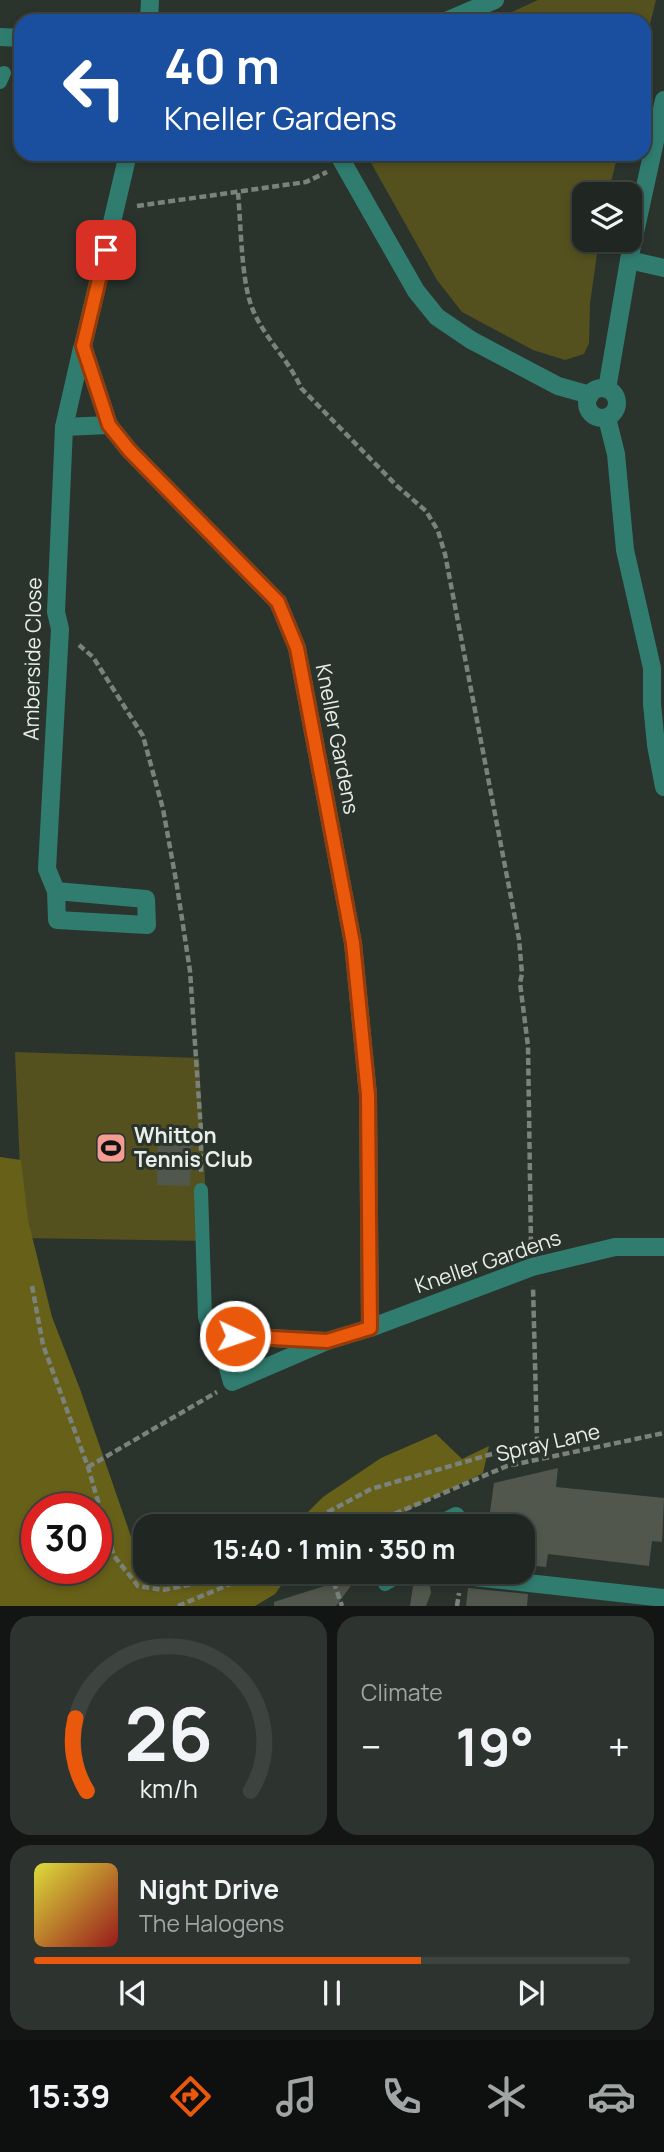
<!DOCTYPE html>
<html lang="en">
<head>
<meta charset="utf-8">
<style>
	:root { --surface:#202722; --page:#2d332f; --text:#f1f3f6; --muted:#a2a5a5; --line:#3d4440; --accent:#ea580c }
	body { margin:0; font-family:Manrope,sans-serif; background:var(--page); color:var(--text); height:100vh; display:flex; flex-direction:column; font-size:26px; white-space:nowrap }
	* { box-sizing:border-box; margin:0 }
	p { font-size:23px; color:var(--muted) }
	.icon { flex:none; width:38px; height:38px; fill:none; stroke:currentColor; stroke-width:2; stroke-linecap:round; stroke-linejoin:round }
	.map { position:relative; height:1606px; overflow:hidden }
	.drawer { display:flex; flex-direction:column; gap:10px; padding:10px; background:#121513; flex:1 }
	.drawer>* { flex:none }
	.banner { position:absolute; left:14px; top:14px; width:637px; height:147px; border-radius:21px; box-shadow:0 4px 10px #0003,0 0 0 2px var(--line); background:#1a4fa0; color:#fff; overflow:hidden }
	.controls { position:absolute; left:572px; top:182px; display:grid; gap:14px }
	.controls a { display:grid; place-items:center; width:70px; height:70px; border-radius:14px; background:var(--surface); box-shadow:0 4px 10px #0003,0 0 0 2px var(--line); font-size:35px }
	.speed { position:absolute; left:21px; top:1493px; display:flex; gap:14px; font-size:35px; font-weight:700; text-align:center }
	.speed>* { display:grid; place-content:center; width:91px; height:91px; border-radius:50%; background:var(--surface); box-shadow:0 4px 10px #0003,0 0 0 2px var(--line); line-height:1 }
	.speed .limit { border:10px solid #d22; background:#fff; color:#111 }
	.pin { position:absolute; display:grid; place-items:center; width:60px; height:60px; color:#fff; margin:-30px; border-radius:14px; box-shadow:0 4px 10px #0006 }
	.me { position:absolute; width:77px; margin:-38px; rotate:93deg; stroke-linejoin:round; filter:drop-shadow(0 0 5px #0008) }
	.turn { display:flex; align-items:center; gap:24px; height:147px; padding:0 35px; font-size:32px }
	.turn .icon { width:91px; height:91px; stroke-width:2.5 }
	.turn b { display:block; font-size:49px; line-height:60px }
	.big { font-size:52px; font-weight:700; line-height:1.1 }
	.drawer .tile { flex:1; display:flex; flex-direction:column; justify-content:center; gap:10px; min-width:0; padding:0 24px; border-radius:21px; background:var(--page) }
	.drawer .dial { align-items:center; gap:0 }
	.dial svg { height:182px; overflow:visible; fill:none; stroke:var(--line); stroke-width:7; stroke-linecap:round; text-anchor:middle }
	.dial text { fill:var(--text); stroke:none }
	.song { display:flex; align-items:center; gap:21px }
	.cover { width:84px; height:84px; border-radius:10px; background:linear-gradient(135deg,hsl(60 70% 55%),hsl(0 70% 35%)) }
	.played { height:7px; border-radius:4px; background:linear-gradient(90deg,var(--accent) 65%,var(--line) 65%) }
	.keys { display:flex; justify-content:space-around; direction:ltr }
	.heat { display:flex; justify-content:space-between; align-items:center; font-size:38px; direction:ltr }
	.drawer .tiles { flex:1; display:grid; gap:10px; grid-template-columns:1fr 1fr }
	.tile:last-child { grid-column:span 2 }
	.trip { position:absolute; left:133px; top:1514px; width:402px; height:70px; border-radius:21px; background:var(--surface); box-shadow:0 4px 10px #0003,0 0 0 2px var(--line); font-weight:700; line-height:70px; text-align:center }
	.tab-bar { display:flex; height:112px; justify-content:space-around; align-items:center; background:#0d100e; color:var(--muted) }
	.tab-bar .icon { width:49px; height:49px }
	.tab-bar .selected { color:var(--accent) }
	.tab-bar b { font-size:32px; color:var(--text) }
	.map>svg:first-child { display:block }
	.green { fill:#55511e }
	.forest { fill:#676019; fill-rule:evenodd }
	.building { fill:#51574c }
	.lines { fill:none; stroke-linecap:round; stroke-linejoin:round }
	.path { stroke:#7a827c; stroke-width:4.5; stroke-dasharray:7 3.5; stroke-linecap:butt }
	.service { stroke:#307d70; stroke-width:14 }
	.minor { stroke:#307d70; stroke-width:18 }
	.tertiary { stroke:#307d70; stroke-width:18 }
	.route-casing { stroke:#983908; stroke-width:18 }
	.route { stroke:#ea580c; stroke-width:12 }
	.labels { text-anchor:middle; stroke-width:6; stroke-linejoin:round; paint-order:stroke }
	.street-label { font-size:21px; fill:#e8eee9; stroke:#2a342d }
	.poi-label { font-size:21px; font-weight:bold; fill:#e8eee9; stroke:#2a342d; text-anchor:start }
</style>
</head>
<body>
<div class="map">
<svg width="664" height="1606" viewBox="0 0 664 1606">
	<rect width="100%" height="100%" fill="#2a342d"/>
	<g class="green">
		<path d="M 538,0 L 656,0 L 644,48 L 644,21 L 492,21 Z"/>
		<path d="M 366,154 L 618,154 L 608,194 L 584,194 L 584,240 L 599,240 L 590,303 L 589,343 L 584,354 L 565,360 L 533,350 L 462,312 L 437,280 Z"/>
		<path d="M 15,1052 L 199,1058 L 208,1241 L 23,1238 Z"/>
	</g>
	<g class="forest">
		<path d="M 0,1157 L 21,1160 L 28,1220 L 52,1317 L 80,1389 L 145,1577 L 151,1572 L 291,1572 L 275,1594 L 255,1606 L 0,1606 ZM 37,1508 L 96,1508 L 96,1568 L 37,1568 Z"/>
		<path d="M 436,1434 L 462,1459 L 489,1446 L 483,1473 L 375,1526 L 294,1526 L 323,1497 L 381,1458 Z"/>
	</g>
	<g class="building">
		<path d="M 158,1133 L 192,1133 L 190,1186 L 157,1185 Z"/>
		<path d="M 558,1468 L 556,1487 L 664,1498 L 662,1542 L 652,1541 L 649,1566 L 548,1554 L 546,1567 L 526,1565 L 531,1526 L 488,1526 L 494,1483 Z"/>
		<path d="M 415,1573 L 428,1572 L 431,1593 L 426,1606 L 410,1606 Z"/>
		<path d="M 359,1575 L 336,1606 L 274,1606 L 274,1602 Z"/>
		<path d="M 468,1588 L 528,1594 L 527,1606 L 466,1606 Z"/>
	</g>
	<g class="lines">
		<g class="path">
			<path d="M 238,193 C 241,224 241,276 251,305 C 262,336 288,358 301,388 L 397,486 L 426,511 L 438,531 L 445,554 L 519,939 L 522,974 L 520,983 L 528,1046 L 531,1246"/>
			<path d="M 137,206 L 306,182 L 327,172"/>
			<path d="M 79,645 L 93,657 L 143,736 L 163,809 L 177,886 L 190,971 L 201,1131 L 201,1174"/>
			<path d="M 32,1286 L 43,1345 L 88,1467 L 114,1556 L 138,1586 L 163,1590 L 252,1572"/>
			<path d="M 88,1467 L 217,1392"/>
			<path d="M 312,1526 L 328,1512 L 371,1489 L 492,1454 L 531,1447 L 537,1441 L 533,1286"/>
			<path d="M 366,1526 L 507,1466 L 664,1433"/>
			<path d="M 339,1572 L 335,1586 L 342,1606"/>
			<path d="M 178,1606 L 259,1572"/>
			<path d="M 457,1606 L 459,1593"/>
		</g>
		<g class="service">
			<path d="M 0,82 L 4,73"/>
			<path d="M 201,1190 L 205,1317 L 209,1330 L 225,1339"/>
			<path d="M 385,1584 L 405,1572"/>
		</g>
		<g class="minor">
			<path d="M 149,21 L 150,0"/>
			<path d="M 128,154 L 83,346 L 109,425 L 129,450 L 278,602 L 297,648 L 353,943 L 368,1095 L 370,1328"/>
			<path d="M 629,260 L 664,268"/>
			<path d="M 64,427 L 82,348"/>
			<path d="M 56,891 L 57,920 L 147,925 L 146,899 L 56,891 L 47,869 L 60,629 L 56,612 L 64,427 L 109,425"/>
			<path d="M 327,1341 L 232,1382 L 224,1354 L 225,1339 L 235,1336 L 327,1341 L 370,1328 L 532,1267 L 615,1247 L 664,1247"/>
			<path d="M 436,1526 L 456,1516"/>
			<path d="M 454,1572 L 465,1576 L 664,1598"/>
		</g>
		<g class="tertiary">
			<path d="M 446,21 L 495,0"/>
			<path d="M 0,37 L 21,38"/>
			<path d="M 338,154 L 416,291 L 437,317 L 471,340 L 558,386 L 590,395"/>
			<circle cx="602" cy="403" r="15"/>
			<path d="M 607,389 L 629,260 L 664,100"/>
			<path d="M 607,418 L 616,454 L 625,550 L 652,668 L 652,704 L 656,745 L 664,787"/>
		</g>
	</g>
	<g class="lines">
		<g class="route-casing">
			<path id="route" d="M 106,250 L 83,346 L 109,425 L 129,450 L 278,602 L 297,648 L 353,943 L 368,1095 L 370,1328 L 327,1341 L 235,1336"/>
		</g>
		<use href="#route" class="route"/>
	</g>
	<defs>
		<g id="stadium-square" transform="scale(1.575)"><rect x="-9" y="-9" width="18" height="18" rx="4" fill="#f59c92" stroke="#2a342d"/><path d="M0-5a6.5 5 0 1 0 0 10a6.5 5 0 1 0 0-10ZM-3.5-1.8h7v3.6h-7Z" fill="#111"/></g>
	</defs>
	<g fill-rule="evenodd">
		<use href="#stadium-square" x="111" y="1148"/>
	</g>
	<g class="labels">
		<g class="street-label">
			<text transform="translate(33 659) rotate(-89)" y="7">Amberside Close</text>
			<text transform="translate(337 739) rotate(79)" y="7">Kneller Gardens</text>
			<text transform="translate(488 1262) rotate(-19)" y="7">Kneller Gardens</text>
			<text transform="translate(548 1443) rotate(-13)" y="7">Spray Lane</text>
		</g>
		<g class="poi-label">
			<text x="134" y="1143">Whitton<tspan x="134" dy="24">Tennis Club</tspan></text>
		</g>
	</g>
</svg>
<div class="controls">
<a><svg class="icon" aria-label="layers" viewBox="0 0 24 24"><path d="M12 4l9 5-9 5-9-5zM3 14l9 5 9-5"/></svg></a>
</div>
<div class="speed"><div class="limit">30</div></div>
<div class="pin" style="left:106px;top:250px;background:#d93025"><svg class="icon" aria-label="arrive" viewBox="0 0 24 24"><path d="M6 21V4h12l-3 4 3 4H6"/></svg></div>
<svg class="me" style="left:235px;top:1336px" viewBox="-20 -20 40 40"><circle r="17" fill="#ea580c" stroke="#fff" stroke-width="3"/><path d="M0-11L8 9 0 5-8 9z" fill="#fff"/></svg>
<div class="trip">15:40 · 1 min · 350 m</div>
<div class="banner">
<div class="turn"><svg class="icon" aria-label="left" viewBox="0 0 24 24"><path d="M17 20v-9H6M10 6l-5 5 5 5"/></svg><div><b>40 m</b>Kneller Gardens</div></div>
</div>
</div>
<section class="drawer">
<div class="tiles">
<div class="tile dial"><svg viewBox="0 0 100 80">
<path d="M14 69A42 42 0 1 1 86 69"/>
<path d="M14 69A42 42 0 0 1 9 37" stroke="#ea580c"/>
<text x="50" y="56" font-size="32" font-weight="700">26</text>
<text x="50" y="72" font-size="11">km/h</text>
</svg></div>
<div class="tile"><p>Climate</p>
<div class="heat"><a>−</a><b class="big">19°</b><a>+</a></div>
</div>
<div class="tile">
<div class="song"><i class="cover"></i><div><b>Night Drive</b><p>The Halogens</p></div></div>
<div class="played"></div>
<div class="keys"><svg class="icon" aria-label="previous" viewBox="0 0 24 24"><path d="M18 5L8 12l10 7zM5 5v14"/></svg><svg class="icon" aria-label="pause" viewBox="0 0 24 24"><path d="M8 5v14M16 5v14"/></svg><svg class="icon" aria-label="next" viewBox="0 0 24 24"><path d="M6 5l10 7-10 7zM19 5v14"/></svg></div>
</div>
</div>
</section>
<nav class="tab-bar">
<b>15:39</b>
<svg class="icon selected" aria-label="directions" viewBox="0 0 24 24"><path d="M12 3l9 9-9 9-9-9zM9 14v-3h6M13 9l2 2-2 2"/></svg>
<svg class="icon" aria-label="music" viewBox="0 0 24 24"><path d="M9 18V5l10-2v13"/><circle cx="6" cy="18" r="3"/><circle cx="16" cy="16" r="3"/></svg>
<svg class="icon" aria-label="phone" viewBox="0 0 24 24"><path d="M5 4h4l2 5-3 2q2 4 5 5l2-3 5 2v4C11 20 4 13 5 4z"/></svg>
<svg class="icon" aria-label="climate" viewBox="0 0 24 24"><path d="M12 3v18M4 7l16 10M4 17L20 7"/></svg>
<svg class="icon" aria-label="car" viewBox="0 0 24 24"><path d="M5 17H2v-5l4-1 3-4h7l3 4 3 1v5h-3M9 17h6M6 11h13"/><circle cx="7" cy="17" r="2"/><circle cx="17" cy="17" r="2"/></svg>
</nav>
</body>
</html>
